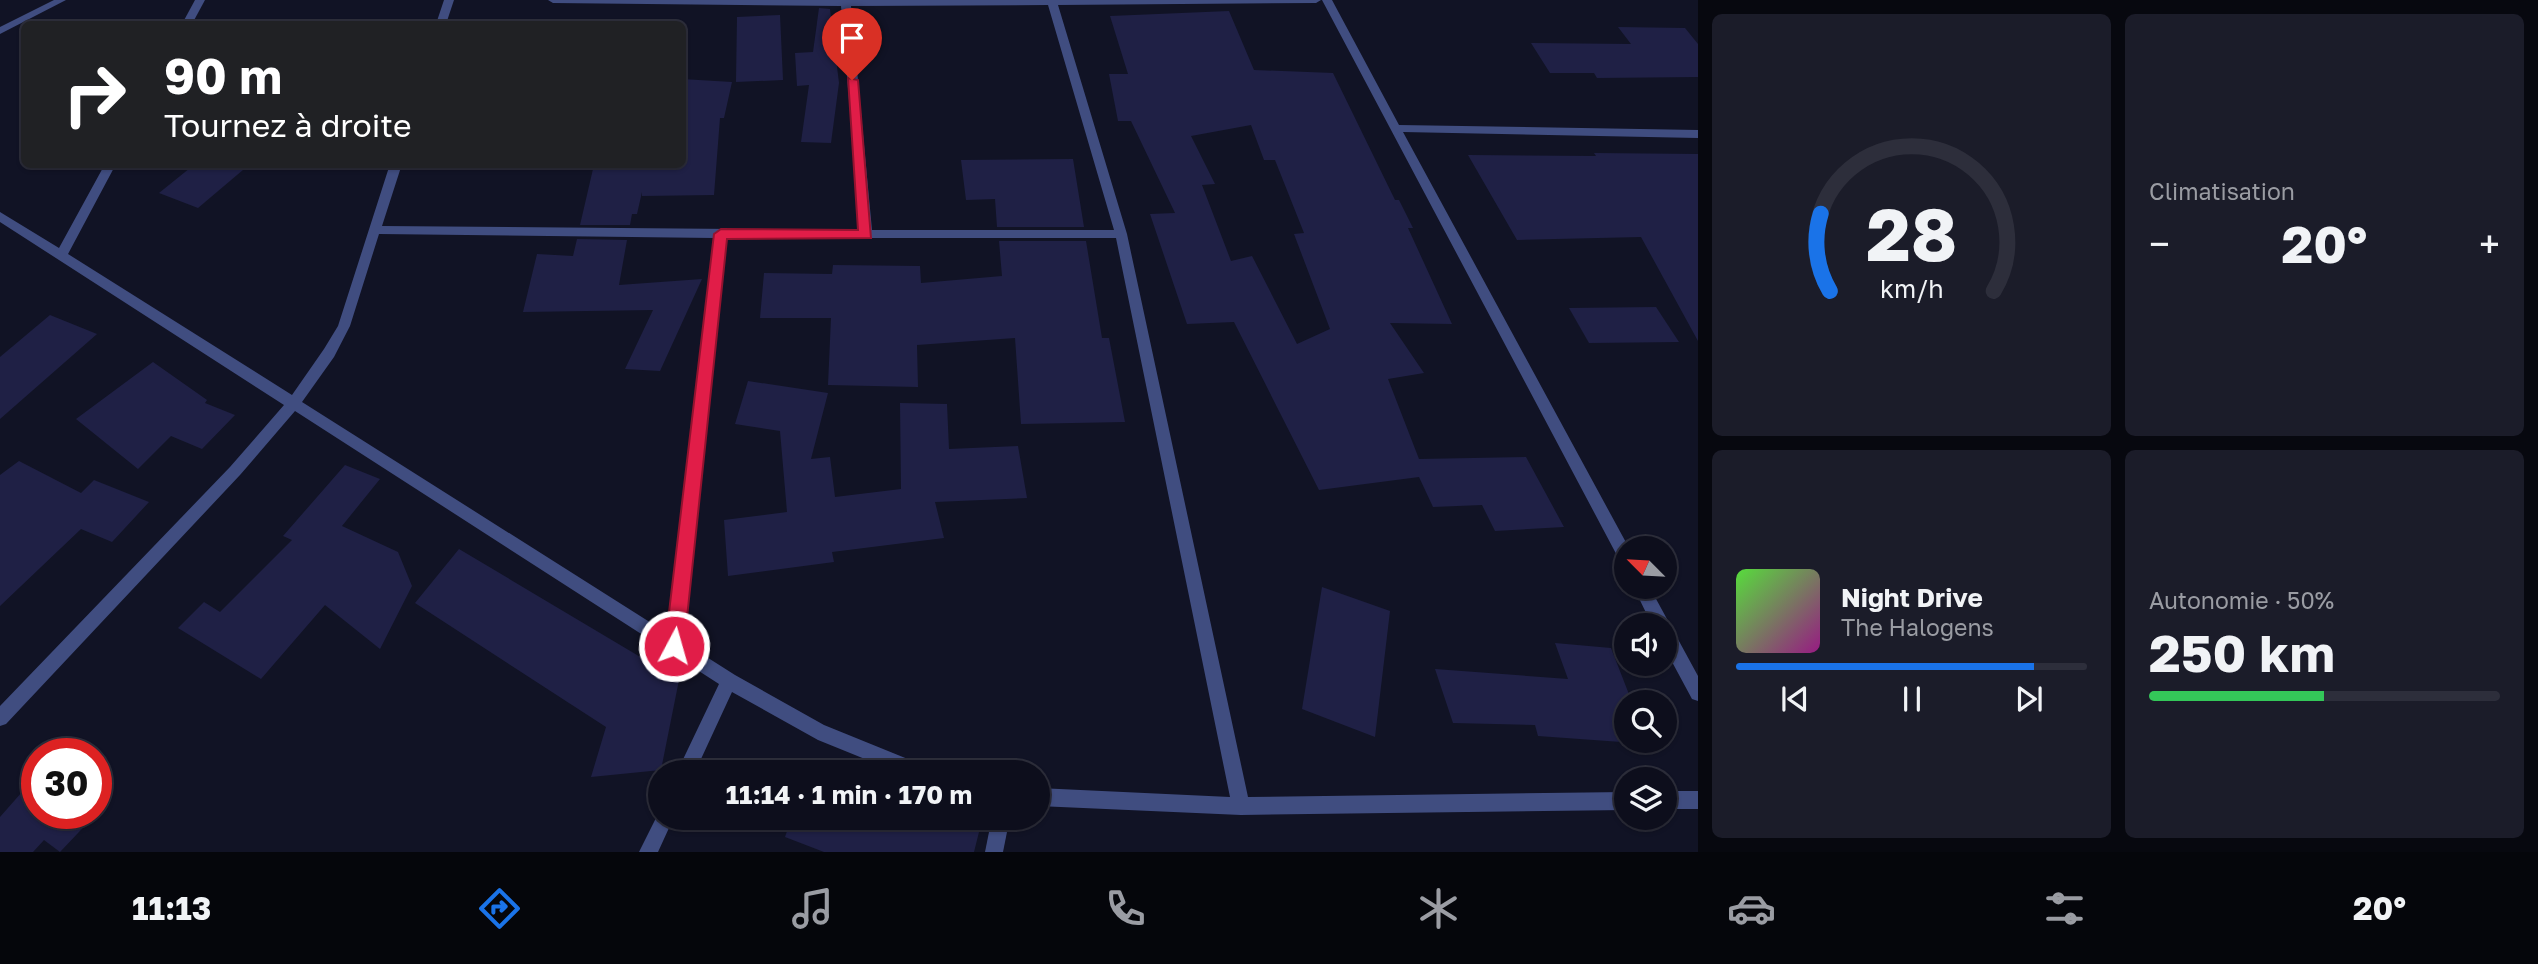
<!DOCTYPE html>
<html lang="fr">
<head>
<meta charset="utf-8">
<style>
	:root { --surface:#0d0e1c; --page:#1b1c29; --text:#f1f3f6; --muted:#9a9ca3; --line:#2d2e3b; --accent:#1a73e8 }
	body { margin:0; font-family:"Golos Text",sans-serif; background:var(--page); color:var(--text); height:100vh; display:flex; flex-direction:column; font-size:26px; white-space:nowrap }
	* { box-sizing:border-box; margin:0 }
	p { font-size:23px; color:var(--muted) }
	.icon { flex:none; width:38px; height:38px; fill:none; stroke:currentColor; stroke-width:2; stroke-linecap:round; stroke-linejoin:round }
	.map { position:relative; flex:1; overflow:hidden }
	.sheet { display:flex; flex-direction:column; gap:14px; padding:14px; background:#07080f; width:840px }
	.sheet>* { flex:none }
	.banner { position:absolute; left:21px; top:21px; width:665px; height:147px; border-radius:10px; box-shadow:0 2px 5px #0004,0 0 0 2px var(--line); background:#202124; color:#fff; overflow:hidden }
	.needle { width:46px; rotate:294deg }
	.buttons { position:absolute; left:1614px; top:536px; display:grid; gap:14px }
	.buttons a { display:grid; place-items:center; width:63px; height:63px; border-radius:50%; background:var(--surface); box-shadow:0 2px 5px #0004,0 0 0 2px var(--line); font-size:35px }
	.speed { position:absolute; left:21px; top:738px; display:flex; gap:14px; font-size:35px; font-weight:700; text-align:center }
	.speed>* { display:grid; place-content:center; width:91px; height:91px; border-radius:50%; background:var(--surface); box-shadow:0 2px 5px #0004,0 0 0 2px var(--line); line-height:1 }
	.speed .limit { border:10px solid #d22; background:#fff; color:#111 }
	.pin { position:absolute; display:grid; place-items:center; width:60px; height:60px; color:#fff; margin:-72px -30px; border-radius:50% 50% 50% 0; rotate:-45deg; box-shadow:0 0 7px #0007 }
	.pin .icon { rotate:45deg }
	.me { position:absolute; width:77px; margin:-38px; rotate:6deg; stroke-linejoin:round; filter:drop-shadow(0 0 5px #0008) }
	.turn { display:flex; align-items:center; gap:24px; height:147px; padding:0 28px; font-size:32px }
	.turn .icon { width:91px; height:91px; stroke-width:2.5 }
	.turn b { display:block; font-size:49px; line-height:60px }
	.big { font-size:52px; font-weight:700; line-height:1.1 }
	.sheet .card { flex:1; display:flex; flex-direction:column; justify-content:center; gap:10px; min-width:0; padding:0 24px; border-radius:10px; background:var(--page) }
	.sheet .dial { align-items:center; gap:0 }
	.dial svg { height:182px; overflow:visible; fill:none; stroke:var(--line); stroke-width:7; stroke-linecap:round; text-anchor:middle }
	.dial text { fill:var(--text); stroke:none }
	.song { display:flex; align-items:center; gap:21px }
	.cover { width:84px; height:84px; border-radius:10px; background:linear-gradient(135deg,hsl(110 70% 55%),hsl(310 70% 35%)) }
	.played { height:7px; border-radius:4px; background:linear-gradient(90deg,var(--accent) 85%,var(--line) 85%) }
	.keys { display:flex; justify-content:space-around; direction:ltr }
	.heat { display:flex; justify-content:space-between; align-items:center; font-size:38px; direction:ltr }
	.charge { height:10px; border-radius:5px; background:linear-gradient(90deg,#34c759 50%,var(--line) 0) }
	.sheet .tiles { flex:1; display:grid; gap:14px; grid-template-columns:repeat(2,1fr) }
	.trip { position:absolute; left:648px; top:760px; width:402px; height:70px; border-radius:35px; background:var(--surface); box-shadow:0 2px 5px #0004,0 0 0 2px var(--line); font-weight:700; line-height:70px; text-align:center }
	.dock { display:flex; height:112px; justify-content:space-around; align-items:center; background:#05060b; color:var(--muted) }
	.dock .icon { width:49px; height:49px }
	.dock .selected { color:var(--accent) }
	.dock b { font-size:32px; color:var(--text) }
	main { display:flex; flex:1; min-height:0 }
	.map>svg:first-child { display:block }
	.building { fill:#1f2045; fill-rule:evenodd }
	.lines { fill:none; stroke-linecap:round; stroke-linejoin:round }
	.minor { fill:#404d80; fill-rule:evenodd }
	.route { fill:#e11d48; stroke:#92132f; stroke-width:2 }
</style>
</head>
<body>
<main>
<div class="map">
<svg width="1698" height="852" viewBox="0 0 1698 852">
	<rect width="100%" height="100%" fill="#111325"/>
	<g class="building">
		<path d="M 819,8 L 830,9 L 839,83 L 831,143 L 801,142 L 809,85 L 797,86 L 795,53 L 813,52 Z"/>
		<path d="M 1229,11 L 1254,70 L 1333,73 L 1395,200 L 1399,200 L 1413,228 L 1408,228 L 1452,324 L 1390,323 L 1424,373 L 1388,379 L 1419,459 L 1526,457 L 1564,527 L 1495,531 L 1482,505 L 1433,507 L 1419,477 L 1319,490 L 1234,322 L 1187,324 L 1150,214 L 1175,213 L 1131,121 L 1118,121 L 1109,74 L 1128,74 L 1110,16 ZM 1251,125 L 1264,160 L 1275,160 L 1304,233 L 1294,234 L 1330,329 L 1297,344 L 1252,256 L 1231,261 L 1202,185 L 1215,184 L 1191,136 Z"/>
		<path d="M 780,15 L 783,80 L 736,82 L 737,17 Z"/>
		<path d="M 1618,27 L 1685,28 L 1698,44 L 1698,77 L 1597,78 L 1594,73 L 1550,73 L 1531,43 L 1631,44 Z"/>
		<path d="M 682,79 L 732,82 L 724,118 L 720,118 L 714,195 L 642,196 L 642,192 L 637,214 L 632,214 L 630,225 L 580,225 L 593,169 L 645,170 L 646,164 L 682,164 Z"/>
		<path d="M 1594,153 L 1698,154 L 1698,341 L 1641,237 L 1517,240 L 1468,155 L 1596,156 Z"/>
		<path d="M 1073,159 L 1084,227 L 997,227 L 995,199 L 966,200 L 961,160 Z"/>
		<path d="M 195,164 L 250,164 L 198,208 L 159,193 Z"/>
		<path d="M 577,239 L 627,240 L 619,285 L 702,279 L 660,371 L 625,369 L 653,310 L 523,312 L 537,254 L 573,256 Z"/>
		<path d="M 999,241 L 1086,241 L 1102,338 L 1109,338 L 1125,422 L 1021,424 L 1015,338 L 917,345 L 918,387 L 828,385 L 831,318 L 760,318 L 764,273 L 832,274 L 833,265 L 920,266 L 921,283 L 1002,276 Z"/>
		<path d="M 1656,307 L 1679,342 L 1589,343 L 1569,308 Z"/>
		<path d="M 50,315 L 97,334 L 0,419 L 0,357 Z"/>
		<path d="M 153,362 L 207,400 L 205,403 L 235,415 L 202,449 L 171,436 L 138,469 L 76,419 Z"/>
		<path d="M 748,381 L 828,393 L 811,459 L 830,457 L 835,497 L 901,489 L 900,403 L 947,404 L 949,449 L 1018,446 L 1027,498 L 935,502 L 944,538 L 832,552 L 834,562 L 728,576 L 724,520 L 787,512 L 780,431 L 735,424 Z"/>
		<path d="M 19,461 L 81,493 L 94,480 L 149,502 L 112,542 L 81,529 L 0,606 L 0,475 Z"/>
		<path d="M 345,465 L 380,479 L 342,526 L 398,552 L 412,586 L 380,649 L 325,605 L 261,679 L 178,628 L 204,602 L 220,612 L 292,540 L 283,536 Z"/>
		<path d="M 459,549 L 679,680 L 661,770 L 591,777 L 606,727 L 415,603 Z"/>
		<path d="M 1322,587 L 1390,611 L 1375,737 L 1302,709 Z"/>
		<path d="M 1555,643 L 1611,648 L 1632,702 L 1626,702 L 1626,740 L 1647,740 L 1649,744 L 1538,736 L 1535,725 L 1453,723 L 1435,669 L 1568,679 Z"/>
		<path d="M 813,759 L 848,772 L 808,772 Z"/>
		<path d="M 37,775 L 37,814 L 96,814 L 60,852 L 44,840 L 33,852 L 0,852 L 0,817 Z"/>
		<path d="M 792,817 L 974,817 L 982,820 L 974,852 L 824,852 L 785,837 Z"/>
	</g>
	<g class="lines">
		<g class="minor">
			<path d="M 54,0 L 66,0 L 0,34 L 0,27 Z"/>
			<path d="M 195,0 L 205,0 L 192,24 L 182,24 Z"/>
			<path d="M 444,0 L 454,0 L 446,24 L 436,24 Z"/>
			<path d="M 548,0 L 1321,0 L 1316,3 L 1058,5 L 1127,234 L 1248,797 L 1626,792 L 1626,810 L 1241,815 L 1038,806 L 1038,788 L 1230,797 L 1116,238 L 727,238 L 683,642 L 735,675 L 824,725 L 925,766 L 928,772 L 897,772 L 818,740 L 732,692 L 695,772 L 677,772 L 719,684 L 295,411 L 240,475 L 6,724 L 0,726 L 0,706 L 230,467 L 284,405 L 0,222 L 0,212 L 59,248 L 105,164 L 116,164 L 68,254 L 292,395 L 324,349 L 338,326 L 390,164 L 402,164 L 382,226 L 860,230 L 841,6 L 553,3 ZM 1048,5 L 1114,230 L 872,230 L 851,6 ZM 379,234 L 714,238 L 667,633 L 302,402 L 334,357 L 350,326 Z"/>
			<path d="M 1322,0 L 1332,0 L 1399,125 L 1698,130 L 1698,138 L 1403,132 L 1629,548 L 1626,548 L 1626,565 L 1621,563 Z"/>
			<path d="M 1633,586 L 1649,586 L 1698,676 L 1698,701 L 1692,699 L 1664,647 L 1664,625 L 1652,625 Z"/>
			<rect x="1664" y="791" width="34" height="18"/>
			<path d="M 660,810 L 660,817 L 674,817 L 658,852 L 639,852 Z"/>
			<path d="M 992,817 L 1010,817 L 1003,852 L 985,852 Z"/>
		</g>
	</g>
	<path class="route" d="M 848,78 L 858,80 L 871,238 L 727,239 L 684,646 L 681,652 L 674,654 L 668,652 L 665,646 L 714,234 L 721,229 L 858,230 Z"/>
</svg>
<div class="buttons">
<a><svg class="needle" viewBox="-14 -14 28 28"><path d="M0-13l5 13h-10z" fill="#e53935"/><path d="M0 13l5-13h-10z" fill="#9a9ca3"/></svg></a>
<a><svg class="icon" aria-label="sound" viewBox="0 0 24 24"><path d="M4 9h4l5-4v14l-5-4H4zM17 9q2 3 0 6"/></svg></a>
<a><svg class="icon" aria-label="search" viewBox="0 0 24 24"><circle cx="10" cy="10" r="6"/><path d="M15 15l6 6"/></svg></a>
<a><svg class="icon" aria-label="layers" viewBox="0 0 24 24"><path d="M12 4l9 5-9 5-9-5zM3 14l9 5 9-5"/></svg></a>
</div>
<div class="speed"><div class="limit">30</div></div>
<div class="pin" style="left:852px;top:80px;background:#d93025"><svg class="icon" aria-label="arrive" viewBox="0 0 24 24"><path d="M6 21V4h12l-3 4 3 4H6"/></svg></div>
<svg class="me" style="left:674px;top:646px" viewBox="-20 -20 40 40"><circle r="17" fill="#e11d48" stroke="#fff" stroke-width="3"/><path d="M0-11L8 9 0 5-8 9z" fill="#fff"/></svg>
<div class="trip">11:14 · 1 min · 170 m</div>
<div class="banner">
<div class="turn"><svg class="icon" aria-label="right" viewBox="0 0 24 24"><path d="M7 20v-9h11M14 6l5 5-5 5"/></svg><div><b>90 m</b>Tournez à droite</div></div>
</div>
</div>
<section class="sheet">
<div class="tiles">
<div class="card dial"><svg viewBox="0 0 100 80">
<path d="M14 69A42 42 0 1 1 86 69"/>
<path d="M14 69A42 42 0 0 1 10 35" stroke="#1a73e8"/>
<text x="50" y="56" font-size="32" font-weight="700">28</text>
<text x="50" y="72" font-size="11">km/h</text>
</svg></div>
<div class="card"><p>Climatisation</p>
<div class="heat"><a>−</a><b class="big">20°</b><a>+</a></div>
</div>
<div class="card">
<div class="song"><i class="cover"></i><div><b>Night Drive</b><p>The Halogens</p></div></div>
<div class="played"></div>
<div class="keys"><svg class="icon" aria-label="previous" viewBox="0 0 24 24"><path d="M18 5L8 12l10 7zM5 5v14"/></svg><svg class="icon" aria-label="pause" viewBox="0 0 24 24"><path d="M8 5v14M16 5v14"/></svg><svg class="icon" aria-label="next" viewBox="0 0 24 24"><path d="M6 5l10 7-10 7zM19 5v14"/></svg></div>
</div>
<div class="card"><p>Autonomie · 50%</p><b class="big">250 km</b><div class="charge"></div></div>
</div>
</section>
</main>
<nav class="dock">
<b>11:13</b>
<svg class="icon selected" aria-label="directions" viewBox="0 0 24 24"><path d="M12 3l9 9-9 9-9-9zM9 14v-3h6M13 9l2 2-2 2"/></svg>
<svg class="icon" aria-label="music" viewBox="0 0 24 24"><path d="M9 18V5l10-2v13"/><circle cx="6" cy="18" r="3"/><circle cx="16" cy="16" r="3"/></svg>
<svg class="icon" aria-label="phone" viewBox="0 0 24 24"><path d="M5 4h4l2 5-3 2q2 4 5 5l2-3 5 2v4C11 20 4 13 5 4z"/></svg>
<svg class="icon" aria-label="climate" viewBox="0 0 24 24"><path d="M12 3v18M4 7l16 10M4 17L20 7"/></svg>
<svg class="icon" aria-label="car" viewBox="0 0 24 24"><path d="M5 17H2v-5l4-1 3-4h7l3 4 3 1v5h-3M9 17h6M6 11h13"/><circle cx="7" cy="17" r="2"/><circle cx="17" cy="17" r="2"/></svg>
<svg class="icon" aria-label="filters" viewBox="0 0 24 24"><path d="M4 7h16M4 17h16"/><circle cx="9" cy="7" r="2"/><circle cx="15" cy="17" r="2"/></svg>
<b>20°</b>
</nav>
</body>
</html>
